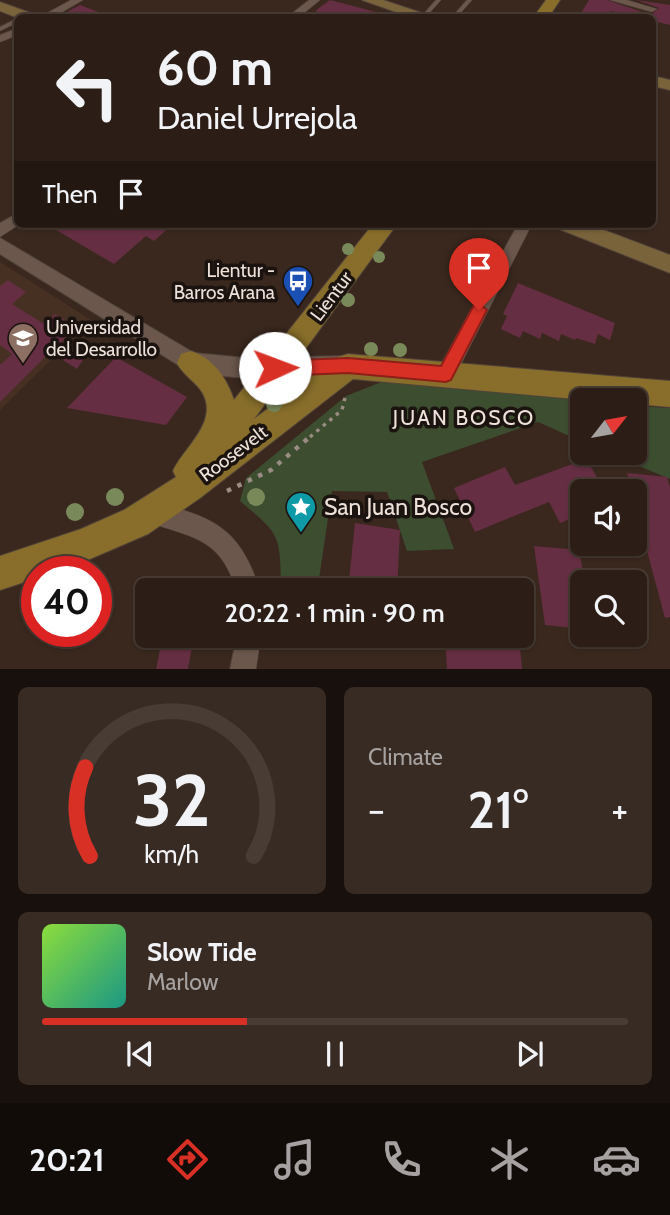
<!DOCTYPE html>
<html lang="en">
<head>
<meta charset="utf-8">
<style>
	:root { --surface:#2c1e16; --page:#382b23; --text:#f1f3f6; --muted:#a6a2a1; --line:#483c35; --accent:#d93025 }
	body { margin:0; font-family:Cabin,sans-serif; background:var(--page); color:var(--text); height:100vh; display:flex; flex-direction:column; font-size:26px; white-space:nowrap }
	* { box-sizing:border-box; margin:0 }
	p { font-size:23px; color:var(--muted) }
	.icon { flex:none; width:38px; height:38px; fill:none; stroke:currentColor; stroke-width:2; stroke-linecap:round; stroke-linejoin:round }
	.map { position:relative; height:669px; overflow:hidden }
	.side { display:flex; flex-direction:column; gap:18px; padding:18px; background:#18100c; flex:1 }
	.side>* { flex:none }
	.top-card { position:absolute; left:14px; top:14px; width:642px; height:214px; border-radius:10px; box-shadow:0 2px 5px #0004,0 0 0 2px var(--line); background:#2c1e16; color:var(--text); overflow:hidden }
	.needle { width:46px; rotate:59deg }
	.tools { position:absolute; left:570px; top:388px; display:grid; gap:14px }
	.tools a { display:grid; place-items:center; width:77px; height:77px; border-radius:10px; background:var(--surface); box-shadow:0 2px 5px #0004,0 0 0 2px var(--line); font-size:35px }
	.speed { position:absolute; left:21px; top:556px; display:flex; gap:14px; font-size:35px; font-weight:700; text-align:center }
	.speed>* { display:grid; place-content:center; width:91px; height:91px; border-radius:50%; background:var(--surface); box-shadow:0 2px 5px #0004,0 0 0 2px var(--line); line-height:1 }
	.speed .limit { border:10px solid #d22; background:#fff; color:#111 }
	.pin { position:absolute; display:grid; place-items:center; width:60px; height:60px; color:#fff; margin:-72px -30px; border-radius:50% 50% 50% 0; rotate:-45deg; box-shadow:0 0 7px #0007 }
	.pin .icon { rotate:45deg }
	.me { position:absolute; width:77px; margin:-38px; rotate:88deg; stroke-linejoin:round; filter:drop-shadow(0 0 5px #0008) }
	.turn { display:flex; align-items:center; gap:24px; height:147px; padding:0 28px; font-size:32px }
	.turn .icon { width:91px; height:91px; stroke-width:2.5 }
	.turn b { display:block; font-size:49px; line-height:60px }
	.then { display:flex; align-items:center; height:66px; padding:0 28px; background:#0003; gap:14px; font-size:26px }
	.big { font-size:52px; font-weight:600; line-height:1.1 }
	.side .card { flex:1; display:flex; flex-direction:column; justify-content:center; gap:10px; min-width:0; padding:0 24px; border-radius:10px; background:var(--page) }
	.side .dial { align-items:center; gap:0 }
	.dial svg { height:182px; overflow:visible; fill:none; stroke:var(--line); stroke-width:7; stroke-linecap:round; text-anchor:middle }
	.dial text { fill:var(--text); stroke:none }
	.song { display:flex; align-items:center; gap:21px }
	.cover { width:84px; height:84px; border-radius:10px; background:linear-gradient(135deg,hsl(90 70% 55%),hsl(170 70% 35%)) }
	.played { height:7px; border-radius:4px; background:linear-gradient(90deg,var(--accent) 35%,var(--line) 35%) }
	.keys { display:flex; justify-content:space-around; direction:ltr }
	.heat { display:flex; justify-content:space-between; align-items:center; font-size:38px; direction:ltr }
	.side .tiles { flex:1; display:grid; gap:18px; grid-template-columns:1fr 1fr }
	.card:last-child { grid-column:span 2 }
	.trip { position:absolute; left:135px; top:578px; width:399px; height:70px; border-radius:10px; background:var(--surface); box-shadow:0 2px 5px #0004,0 0 0 2px var(--line); font-weight:600; line-height:70px; text-align:center }
	.menu { display:flex; height:112px; justify-content:space-around; align-items:center; background:#120c09; color:var(--muted) }
	.menu .icon { width:49px; height:49px }
	.menu .current { color:var(--accent) }
	.menu b { font-size:32px; color:var(--text) }
	.map>svg:first-child { display:block }
	.built { fill:#463022 }
	.green { fill:#3c4d30 }
	.building { fill:#652e42 }
	.lines { fill:none; stroke-linecap:round; stroke-linejoin:round }
	.service-casing { stroke:#52433a; stroke-width:1 }
	.minor-casing { stroke:#52433a; stroke-width:1 }
	.tertiary-casing { stroke:#52433a; stroke-width:2 }
	.secondary-casing { stroke:#52433a; stroke-width:2 }
	.primary-casing { stroke:#52433a; stroke-width:2 }
	.path-far1 { stroke:#9a8b83; stroke-width:3.5; stroke-dasharray:3.5 5; stroke-linecap:butt }
	.path { stroke:#9a8b83; stroke-width:4.5; stroke-dasharray:4.5 7; stroke-linecap:butt }
	.service { fill:#6b574c; fill-rule:evenodd }
	.minor { fill:#6b574c; fill-rule:evenodd }
	.tertiary { fill:#6b574c; fill-rule:evenodd }
	.secondary { fill:#79633b; fill-rule:evenodd }
	.primary { fill:#886e2a; fill-rule:evenodd }
	.tree { fill:#7a895a }
	.route { fill:#d93025; stroke:#8d1f18; stroke-width:2 }
	.labels { text-anchor:middle; stroke-width:7; stroke-linejoin:round; paint-order:stroke }
	.poi-label { font-size:19px; fill:#ede1da; stroke:#1b130f; text-anchor:end }
	.street-label { font-size:19px; fill:#ede1da; stroke:#1b130f }
	.neighbourhood-label { font-size:21px; letter-spacing:2px; fill:#ede1da; stroke:#1b130f }
	.near-poi-label { font-size:23px; fill:#ede1da; stroke:#1b130f; text-anchor:start }
</style>
</head>
<body>
<div class="map">
<svg width="670" height="669" viewBox="0 0 670 669">
	<rect width="100%" height="100%" fill="#3a281e"/>
	<path class="built" d="M 0,262 L 91,320 L 0,410 Z"/>
	<g class="green">
		<path d="M 394,377 L 597,401 L 583,401 L 583,442 L 538,422 L 422,462 L 454,549 L 407,551 L 387,492 L 332,491 L 318,586 L 281,583 C 280,532 278,534 240,501 L 246,478 L 346,396 Z"/>
		<path d="M 635,406 L 670,408 L 670,479 L 608,453 L 635,453 Z"/>
	</g>
	<g class="building">
		<path d="M 330,0 L 380,13 L 379,18 L 335,18 L 315,11 Z"/>
		<path d="M 589,0 L 607,0 L 651,15 L 659,8 L 636,0 L 670,5 L 670,25 L 653,21 L 653,18 L 639,18 L 611,11 L 607,18 L 578,18 Z"/>
		<path d="M 80,5 L 109,16 L 109,18 L 71,18 L 63,14 Z"/>
		<path d="M 46,224 L 173,224 L 154,241 L 146,236 L 114,264 Z"/>
		<path d="M 8,280 L 26,292 L 12,304 L 44,324 L 55,314 L 76,327 L 61,342 L 84,358 L 77,369 L 50,352 L 0,402 L 0,365 L 12,354 L 0,345 L 0,286 Z"/>
		<path d="M 518,283 L 615,323 L 610,340 L 598,334 L 595,344 L 576,338 L 575,340 L 561,334 L 559,341 L 542,333 L 540,339 L 523,331 L 520,338 L 501,329 L 507,316 L 503,314 Z"/>
		<path d="M 116,357 L 187,397 L 166,425 L 67,408 Z"/>
		<path d="M 586,459 L 606,492 L 583,492 L 583,514 L 560,523 L 549,502 L 475,532 L 454,488 L 505,467 L 515,485 Z"/>
		<path d="M 627,473 L 667,477 L 670,487 L 670,617 L 665,618 L 635,506 L 635,492 L 632,492 Z"/>
		<path d="M 355,523 L 400,530 L 397,590 L 348,590 Z"/>
		<path d="M 534,546 L 579,550 L 585,583 L 583,583 L 583,629 L 545,625 Z"/>
		<path d="M 163,635 L 194,635 L 188,669 L 156,669 Z"/>
		<path d="M 445,635 L 519,635 L 522,669 L 447,669 Z"/>
	</g>
	<g class="lines">
		<g class="service-casing">
			<g id="service">
				<path d="M 436,0 L 441,0 L 425,18 L 420,18 Z"/>
				<path d="M 467,0 L 472,0 L 456,18 L 451,18 Z"/>
				<path d="M 14,20 L 17,22 L 16,23 L 0,31 L 0,27 Z"/>
			</g>
		</g>
		<g class="minor-casing">
			<g id="minor">
				<path d="M 71,0 L 83,0 L 52,18 L 38,18 Z"/>
				<path d="M 309,0 L 320,0 L 298,18 L 286,18 Z"/>
				<path d="M 610,0 L 627,0 L 657,9 L 652,12 Z"/>
				<path d="M 18,28 L 18,35 L 0,42 L 0,35 Z"/>
				<path d="M 18,213 L 18,224 L 20,224 L 0,237 L 0,223 Z"/>
				<path d="M 518,224 L 532,224 L 453,380 L 446,382 L 439,380 L 437,374 L 439,368 Z"/>
				<path d="M 151,501 C 213,517 239,526 260,590 L 236,590 C 220,535 189,538 143,520 L 140,512 L 143,504 Z"/>
				<path d="M 237,635 L 261,635 L 256,669 L 230,669 Z"/>
			</g>
		</g>
		<g class="tertiary-casing">
			<path id="tertiary" d="M 0,238 L 194,353 L 246,358 L 348,356 L 356,359 L 359,366 L 356,373 L 348,376 L 246,378 L 191,373 L 0,254 Z"/>
		</g>
		<g class="secondary-casing">
			<g id="secondary">
				<path d="M 362,0 L 383,0 L 437,18 L 413,18 Z"/>
				<path d="M 0,2 L 36,15 L 38,18 L 18,18 L 0,11 Z"/>
				<path d="M 653,76 L 670,80 L 670,90 L 653,86 Z"/>
				<path d="M 556,224 L 588,224 L 670,255 L 670,273 L 559,229 Z"/>
			</g>
		</g>
		<g class="primary-casing">
			<g id="primary">
				<path d="M 546,0 L 560,0 L 548,18 L 533,18 Z"/>
				<path d="M 373,224 L 397,224 L 254,419 L 338,357 L 348,354 L 670,381 L 670,407 L 635,404 L 635,401 L 597,401 L 353,379 L 200,498 L 148,534 L 83,562 L 53,572 L 37,572 L 37,578 L 0,590 L 0,556 L 81,529 L 124,510 L 176,477 L 173,471 C 183,448 220,422 202,392 C 195,381 183,375 177,363 L 181,354 L 191,351 C 214,359 226,377 234,400 Z"/>
			</g>
		</g>
		<path class="path-far1" d="M 310,437 L 342,410 L 345,398"/>
		<path class="path" d="M 227,491 L 271,470 L 312,435"/>
		<use href="#service" class="service"/>
		<use href="#minor" class="minor"/>
		<use href="#tertiary" class="tertiary"/>
		<use href="#secondary" class="secondary"/>
		<use href="#primary" class="primary"/>
	</g>
	<g class="tree">
		<circle cx="348" cy="249" r="6"/>
		<circle cx="379" cy="257" r="6"/>
		<circle cx="348" cy="300" r="7"/>
		<circle cx="371" cy="349" r="7"/>
		<circle cx="400" cy="350" r="7"/>
		<circle cx="274" cy="404" r="8"/>
		<circle cx="115" cy="497" r="9"/>
		<circle cx="256" cy="497" r="9"/>
		<circle cx="75" cy="512" r="9"/>
	</g>
	<path class="route" d="M 479,303 L 487,310 L 451,380 L 446,382 L 348,373 L 275,376 L 269,374 L 267,368 L 269,363 L 275,361 L 348,358 L 441,366 L 474,305 Z"/>
	<defs>
		<g id="bus-pin" transform="scale(1.575)"><path d="M0 17L-7.5 6A9.5 9.5 0 1 1 7.5 6Z" fill="#1a4fb4" stroke="#1b130f"/><path d="M-5-6H5V4H4V6H2V4H-2V6H-4V4H-5ZM-3.5-4V0h7V-4ZM-3.5 1.2v1.5H-2V1.2ZM2 1.2v1.5H3.5V1.2Z" fill="#fff"/></g>
		<g id="university-pin" transform="scale(1.575)"><path d="M0 17L-7.5 6A9.5 9.5 0 1 1 7.5 6Z" fill="#8d6e63" stroke="#1b130f"/><path d="M0-5L7-2L0 1L-7-2ZM-4 1L0 2.5L4 1V4Q0 6-4 4Z" fill="#fff"/></g>
		<g id="sight-pin" transform="scale(1.575)"><path d="M0 17L-7.5 6A9.5 9.5 0 1 1 7.5 6Z" fill="#0f9aa8" stroke="#1b130f"/><path d="M0-6L1.8-2.2L6-1.7L2.9 1.2L3.7 5.4L0 3.3L-3.7 5.4L-2.9 1.2L-6-1.7L-1.8-2.2Z" fill="#fff"/></g>
	</defs>
	<g fill-rule="evenodd">
		<use href="#bus-pin" x="298" y="281"/>
		<use href="#university-pin" x="23" y="338"/>
		<use href="#sight-pin" x="301" y="507"/>
	</g>
	<g class="labels">
		<g class="poi-label">
			<text x="275" y="277">Lientur -<tspan x="275" dy="22">Barros Arana</tspan></text>
			<text x="46" y="334" text-anchor="start">Universidad<tspan x="46" dy="22">del Desarrollo</tspan></text>
		</g>
		<g class="street-label">
			<text transform="translate(331 296) rotate(-53)" y="7">Lientur</text>
			<text transform="translate(233 453) rotate(-37)" y="7">Roosevelt</text>
		</g>
		<g class="neighbourhood-label">
			<text x="464" y="425">JUAN BOSCO</text>
		</g>
		<g class="near-poi-label">
			<text x="324" y="515">San Juan Bosco</text>
		</g>
	</g>
</svg>
<div class="tools">
<a><svg class="needle" viewBox="-14 -14 28 28"><path d="M0-13l5 13h-10z" fill="#e53935"/><path d="M0 13l5-13h-10z" fill="#a6a2a1"/></svg></a>
<a><svg class="icon" aria-label="sound" viewBox="0 0 24 24"><path d="M4 9h4l5-4v14l-5-4H4zM17 9q2 3 0 6"/></svg></a>
<a><svg class="icon" aria-label="search" viewBox="0 0 24 24"><circle cx="10" cy="10" r="6"/><path d="M15 15l6 6"/></svg></a>
</div>
<div class="speed"><div class="limit">40</div></div>
<div class="pin" style="left:479px;top:310px;background:#d93025"><svg class="icon" aria-label="arrive" viewBox="0 0 24 24"><path d="M6 21V4h12l-3 4 3 4H6"/></svg></div>
<svg class="me" style="left:275px;top:368px" viewBox="-20 -20 40 40"><circle r="19" fill="#fff"/><path d="M0-13L10 11 0 6-10 11z" fill="#d93025"/></svg>
<div class="trip">20:22 · 1 min · 90 m</div>
<div class="top-card">
<div class="turn"><svg class="icon" aria-label="left" viewBox="0 0 24 24"><path d="M17 20v-9H6M10 6l-5 5 5 5"/></svg><div><b>60 m</b>Daniel Urrejola</div></div>
<div class="then">Then<svg class="icon" aria-label="arrive" viewBox="0 0 24 24"><path d="M6 21V4h12l-3 4 3 4H6"/></svg></div>
</div>
</div>
<section class="side">
<div class="tiles">
<div class="card dial"><svg viewBox="0 0 100 80">
<path d="M14 69A42 42 0 1 1 86 69"/>
<path d="M14 69A42 42 0 0 1 12 30" stroke="#d93025"/>
<text x="50" y="56" font-size="32" font-weight="700">32</text>
<text x="50" y="72" font-size="11">km/h</text>
</svg></div>
<div class="card"><p>Climate</p>
<div class="heat"><a>−</a><b class="big">21°</b><a>+</a></div>
</div>
<div class="card">
<div class="song"><i class="cover"></i><div><b>Slow Tide</b><p>Marlow</p></div></div>
<div class="played"></div>
<div class="keys"><svg class="icon" aria-label="previous" viewBox="0 0 24 24"><path d="M18 5L8 12l10 7zM5 5v14"/></svg><svg class="icon" aria-label="pause" viewBox="0 0 24 24"><path d="M8 5v14M16 5v14"/></svg><svg class="icon" aria-label="next" viewBox="0 0 24 24"><path d="M6 5l10 7-10 7zM19 5v14"/></svg></div>
</div>
</div>
</section>
<nav class="menu">
<b>20:21</b>
<svg class="icon current" aria-label="directions" viewBox="0 0 24 24"><path d="M12 3l9 9-9 9-9-9zM9 14v-3h6M13 9l2 2-2 2"/></svg>
<svg class="icon" aria-label="music" viewBox="0 0 24 24"><path d="M9 18V5l10-2v13"/><circle cx="6" cy="18" r="3"/><circle cx="16" cy="16" r="3"/></svg>
<svg class="icon" aria-label="phone" viewBox="0 0 24 24"><path d="M5 4h4l2 5-3 2q2 4 5 5l2-3 5 2v4C11 20 4 13 5 4z"/></svg>
<svg class="icon" aria-label="climate" viewBox="0 0 24 24"><path d="M12 3v18M4 7l16 10M4 17L20 7"/></svg>
<svg class="icon" aria-label="car" viewBox="0 0 24 24"><path d="M5 17H2v-5l4-1 3-4h7l3 4 3 1v5h-3M9 17h6M6 11h13"/><circle cx="7" cy="17" r="2"/><circle cx="17" cy="17" r="2"/></svg>
</nav>
</body>
</html>
